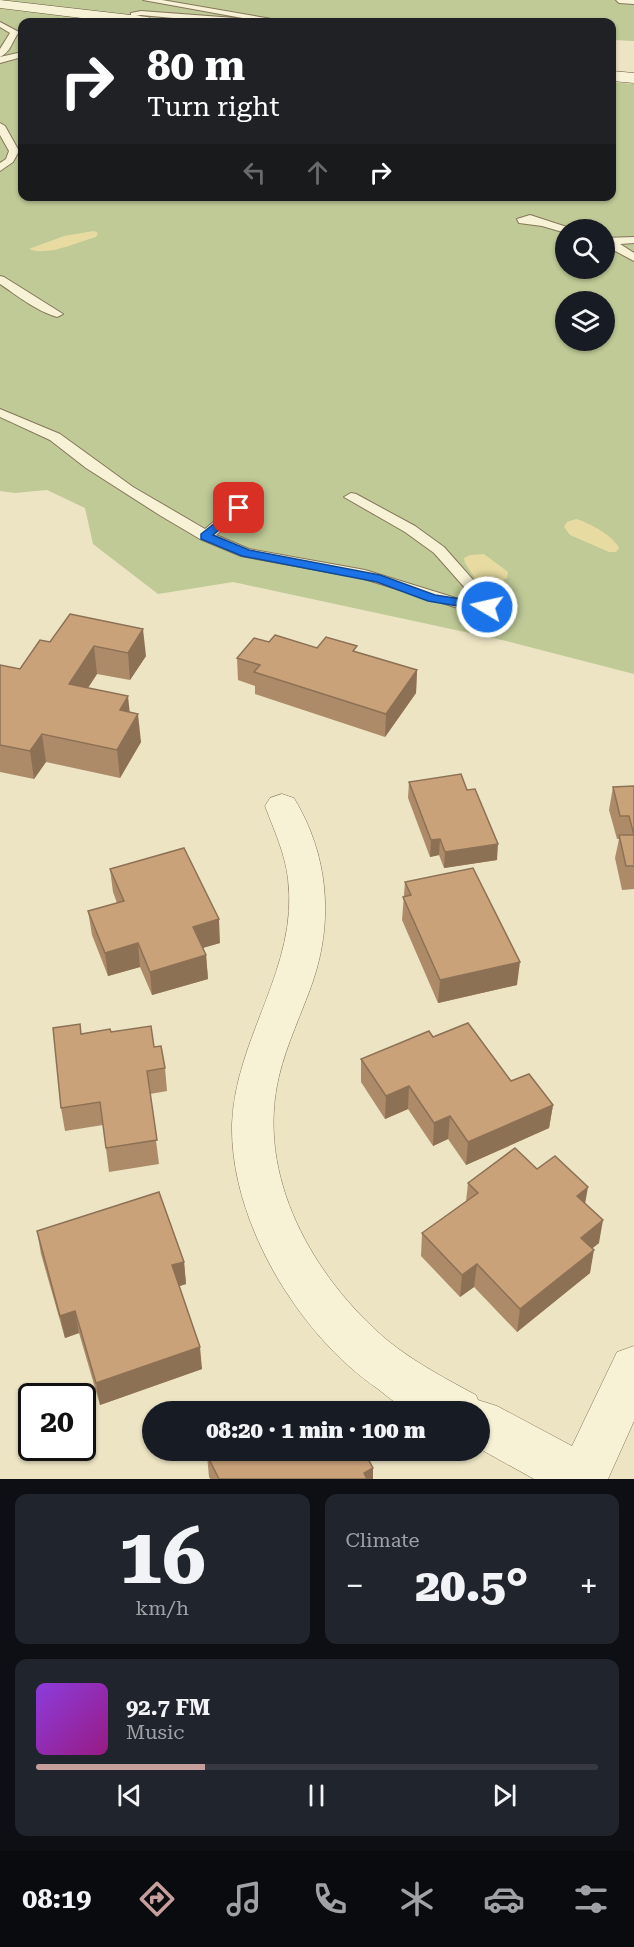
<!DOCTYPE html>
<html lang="en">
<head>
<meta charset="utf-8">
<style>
	:root { --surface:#171b24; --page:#20242c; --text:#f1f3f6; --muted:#9ea1a6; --line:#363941; --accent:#c69e9c }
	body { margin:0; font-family:"Roboto Serif",serif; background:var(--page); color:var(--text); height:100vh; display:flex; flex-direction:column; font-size:22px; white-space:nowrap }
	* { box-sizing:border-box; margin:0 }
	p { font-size:20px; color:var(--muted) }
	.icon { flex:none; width:33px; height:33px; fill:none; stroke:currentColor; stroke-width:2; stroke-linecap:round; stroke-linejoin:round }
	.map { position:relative; height:1479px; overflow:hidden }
	.panel { display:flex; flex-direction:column; gap:15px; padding:15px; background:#0d0f14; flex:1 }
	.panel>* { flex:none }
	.banner { position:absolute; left:18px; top:18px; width:598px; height:183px; border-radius:12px; box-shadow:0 2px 4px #0004; background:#202124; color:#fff; overflow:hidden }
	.controls { position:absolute; left:555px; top:219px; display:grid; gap:12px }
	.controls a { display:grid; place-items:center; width:60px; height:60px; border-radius:50%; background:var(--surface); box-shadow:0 2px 4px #0004; font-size:30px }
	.speed { position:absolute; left:18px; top:1383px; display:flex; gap:12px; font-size:30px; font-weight:700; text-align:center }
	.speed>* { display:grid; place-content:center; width:78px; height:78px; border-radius:50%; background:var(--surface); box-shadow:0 2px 4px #0004; line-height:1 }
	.speed .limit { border:3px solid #111; border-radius:9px; background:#fff; color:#111 }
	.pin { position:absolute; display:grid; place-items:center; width:51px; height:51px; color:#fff; margin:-26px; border-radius:12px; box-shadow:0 3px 9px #0006 }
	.me { position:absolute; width:66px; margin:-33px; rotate:279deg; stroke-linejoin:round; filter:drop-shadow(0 0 4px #0008) }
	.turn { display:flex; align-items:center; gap:21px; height:126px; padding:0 30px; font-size:27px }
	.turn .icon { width:78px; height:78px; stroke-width:2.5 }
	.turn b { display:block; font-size:42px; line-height:51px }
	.lanes { display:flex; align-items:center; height:57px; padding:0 30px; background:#0003; justify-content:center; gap:30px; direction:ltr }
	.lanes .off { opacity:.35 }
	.big { font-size:45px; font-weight:800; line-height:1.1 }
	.panel .card { flex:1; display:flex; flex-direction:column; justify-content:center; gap:9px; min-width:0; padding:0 21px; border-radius:12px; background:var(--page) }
	.panel .dial { align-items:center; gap:0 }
	.dial b { font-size:78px; line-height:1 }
	.song { display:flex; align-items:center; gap:18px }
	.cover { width:72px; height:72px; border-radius:9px; background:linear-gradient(135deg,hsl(270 70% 55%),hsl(310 70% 35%)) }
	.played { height:6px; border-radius:3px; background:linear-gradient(90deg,var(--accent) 30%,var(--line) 30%) }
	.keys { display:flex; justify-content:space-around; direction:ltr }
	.heat { display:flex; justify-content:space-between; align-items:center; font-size:33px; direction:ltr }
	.panel .tiles { flex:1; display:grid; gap:15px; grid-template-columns:1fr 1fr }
	.card:last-child { grid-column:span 2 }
	.trip { position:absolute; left:142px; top:1401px; width:348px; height:60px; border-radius:30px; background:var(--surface); box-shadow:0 2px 4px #0004; font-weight:800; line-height:60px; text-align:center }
	.dock { display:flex; height:96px; justify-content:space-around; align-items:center; background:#090b0e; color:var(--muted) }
	.dock .icon { width:42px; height:42px }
	.dock .selected { color:var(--accent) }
	.dock b { font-size:27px; color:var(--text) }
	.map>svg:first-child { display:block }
	.green { fill:#bfca97; fill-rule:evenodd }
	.sand { fill:#e7dba1 }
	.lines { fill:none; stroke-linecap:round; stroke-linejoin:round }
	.lane-casing { stroke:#86765a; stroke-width:2 }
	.street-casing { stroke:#86765a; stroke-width:1 }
	.secondary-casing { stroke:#67573e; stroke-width:1 }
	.lane { fill:#f7f1d6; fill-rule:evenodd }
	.street { fill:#f7f1d6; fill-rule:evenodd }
	.secondary { fill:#f7f1d6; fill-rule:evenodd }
	.wall { fill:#ad8b69 }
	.shaded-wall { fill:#8d7155 }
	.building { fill:#c9a27a; stroke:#8d7155; stroke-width:1.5 }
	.route { fill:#1a73e8; stroke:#114b97; stroke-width:1.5 }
</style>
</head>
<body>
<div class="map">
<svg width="634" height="1479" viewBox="0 0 634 1479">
	<rect width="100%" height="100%" fill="#ece4c3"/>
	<path class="green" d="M 0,0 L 634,0 L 634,41 L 612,40 L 612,22 L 22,22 L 22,196 L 612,196 L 612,82 L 634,84 L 634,674 L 502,640 L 233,582 L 158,594 L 93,544 L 85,508 L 47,490 L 15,493 L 0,491 ZM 566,230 L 604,230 L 604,268 L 566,268 ZM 566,302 L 604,302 L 604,340 L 566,340 Z"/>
	<g class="sand">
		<path d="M 94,231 L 98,233 L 96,237 C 77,242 48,257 29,249 L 64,236 Z"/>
		<path d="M 576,519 C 590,523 612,535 619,548 L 616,552 L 609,552 L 570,535 L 564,527 L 567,522 Z"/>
		<path d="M 484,554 L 508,572 L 507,578 L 496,584 L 477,581 L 465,563 L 464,558 L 470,555 Z"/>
	</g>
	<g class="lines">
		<g class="lane-casing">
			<g id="lane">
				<path d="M 143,0 L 162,0 L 283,21 L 216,22 L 141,15 L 131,17 L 131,13 L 141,11 L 248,19 Z"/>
				<path d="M 616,0 L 634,0 L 634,4 L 619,3 Z"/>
				<path d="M 0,22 L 19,32 C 12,41 11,52 0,57 L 0,49 L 10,33 L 0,27 Z"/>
				<path d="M 22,52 L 22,57 L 0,63 L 0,57 Z"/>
				<path d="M 0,123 L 5,126 L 19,151 L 13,162 L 0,171 L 0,163 L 6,159 L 9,151 L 0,135 Z"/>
				<path d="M 530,215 L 570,228 L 571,230 L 566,230 L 566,233 L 542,226 L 519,223 L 517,219 Z"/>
				<path d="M 634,237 L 634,243 L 620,244 L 634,253 L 634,261 L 604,245 L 604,238 Z"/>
				<path d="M 0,276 L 4,277 L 63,314 L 57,317 C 36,311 18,296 0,284 Z"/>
				<path d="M 0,409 L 60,434 L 133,487 L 205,529 L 234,505 L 253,505 L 261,512 L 257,519 L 230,524 L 216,535 L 249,549 L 365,570 L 459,599 L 474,602 L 491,600 L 465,588 L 434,553 L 405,532 L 344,497 L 351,493 L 356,494 L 415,526 L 444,547 L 475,582 L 501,592 L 506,602 L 504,605 L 488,610 L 458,608 L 361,578 L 241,556 L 200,539 L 161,516 L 86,468 L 50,440 L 0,417 Z"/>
			</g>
		</g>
		<g class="street-casing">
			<path id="street" d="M 282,794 L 294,798 C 328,854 334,919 313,981 C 302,1013 287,1043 279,1076 C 255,1176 313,1277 387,1340 C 414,1362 446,1379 476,1395 L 478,1400 L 497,1406 L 572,1446 L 617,1352 L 634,1346 L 634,1421 L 608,1479 L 534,1479 L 480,1449 L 480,1412 C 465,1412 424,1415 412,1411 C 400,1408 387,1396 378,1389 C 299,1335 230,1222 232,1124 C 235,1038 299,967 288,879 C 285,853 274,830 265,806 L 270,798 Z"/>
		</g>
		<g class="secondary-casing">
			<g id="secondary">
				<path d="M 0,0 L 148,17 L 156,22 L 114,22 L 0,8 Z"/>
				<path d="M 612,71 L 634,73 L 634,83 L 612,81 Z"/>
			</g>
		</g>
		<use href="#lane" class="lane"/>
		<use href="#street" class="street"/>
		<use href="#secondary" class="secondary"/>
	</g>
	<g class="wall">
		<path d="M 70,614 L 146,656 L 130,680 L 97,674 L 88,688 L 130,712 L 141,742 L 120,778 L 46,762 L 34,779 L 0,772 L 0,665 L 20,669 L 50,642 Z"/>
		<path d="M 317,648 L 357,652 L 417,670 L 416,693 L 385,737 L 255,694 L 255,686 L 238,680 L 237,658 Z"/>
		<path d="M 409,782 L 497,860 L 444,868 L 439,855 L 430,857 L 408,798 Z"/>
		<path d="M 634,786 L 634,889 L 622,890 L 615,858 L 619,839 L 617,839 L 609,810 L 613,787 Z"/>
		<path d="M 110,869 L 220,943 L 203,948 L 206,955 L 208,979 L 152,995 L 140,967 L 108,976 L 92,935 L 88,911 L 117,903 L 113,892 Z"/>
		<path d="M 405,882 L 517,985 L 438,1003 L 402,920 Z"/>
		<path d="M 111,1032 L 154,1047 L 165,1068 L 167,1091 L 150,1094 L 159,1164 L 109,1172 L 103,1125 L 65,1131 L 61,1108 L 81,1034 Z"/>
		<path d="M 433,1037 L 553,1105 L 549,1128 L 466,1165 L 448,1139 L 433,1146 L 408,1109 L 385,1119 L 361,1082 L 361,1059 Z"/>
		<path d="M 537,1169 L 585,1203 L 599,1243 L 592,1248 L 590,1273 L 517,1332 L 474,1287 L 460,1297 L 421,1256 L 422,1233 L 466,1201 L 468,1183 Z"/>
		<path d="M 37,1231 L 184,1262 L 186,1284 L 179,1286 L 202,1369 L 100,1405 L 79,1333 L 65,1338 L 41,1254 Z"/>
		<path d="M 207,1455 L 373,1468 L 373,1479 L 210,1479 L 209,1477 Z"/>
	</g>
	<g class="shaded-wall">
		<path d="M 143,629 L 146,656 L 130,680 L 128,653 Z"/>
		<path d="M 94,646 L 97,674 L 72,712 L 69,684 Z"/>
		<path d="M 417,670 L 416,693 L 385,737 L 386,714 Z"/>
		<path d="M 128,696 L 131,724 L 120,710 Z"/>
		<path d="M 138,714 L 141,742 L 120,778 L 117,750 Z"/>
		<path d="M 42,734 L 46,762 L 34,779 L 30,751 Z"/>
		<path d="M 440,839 L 439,855 L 430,857 L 431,840 Z"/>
		<path d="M 498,844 L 497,860 L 444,868 L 445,852 Z"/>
		<path d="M 219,919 L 220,943 L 195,950 L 193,927 Z"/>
		<path d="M 138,943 L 140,967 L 108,976 L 105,953 Z"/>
		<path d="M 206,955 L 208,979 L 152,995 L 150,972 Z"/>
		<path d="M 520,962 L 517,985 L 438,1003 L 440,980 Z"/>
		<path d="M 409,1086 L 408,1109 L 385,1119 L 386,1096 Z"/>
		<path d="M 553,1105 L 549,1128 L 466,1165 L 468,1142 Z"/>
		<path d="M 450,1116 L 448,1139 L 433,1146 L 434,1123 Z"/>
		<path d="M 588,1187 L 584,1210 L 577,1196 Z"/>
		<path d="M 603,1220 L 599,1243 L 577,1261 L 581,1238 Z"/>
		<path d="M 594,1250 L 590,1273 L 517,1332 L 520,1309 Z"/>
		<path d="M 184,1262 L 186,1284 L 174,1288 L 172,1265 Z"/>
		<path d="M 477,1264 L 474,1287 L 460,1297 L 462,1275 Z"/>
		<path d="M 75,1311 L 79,1333 L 65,1338 L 60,1316 Z"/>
		<path d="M 200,1347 L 202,1369 L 100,1405 L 96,1383 Z"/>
		<path d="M 373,1468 L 373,1479 L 363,1479 L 364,1473 Z"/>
	</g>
	<g class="building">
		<path d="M 70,614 L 143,629 L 128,653 L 94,646 L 69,684 L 128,696 L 120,710 L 138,714 L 117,750 L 42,734 L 30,751 L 0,745 L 0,665 L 20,669 L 40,640 L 50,642 Z"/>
		<path d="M 275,635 L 317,648 L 326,637 L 357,646 L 353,651 L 417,670 L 386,714 L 254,672 L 260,665 L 237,658 L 254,638 L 269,642 Z"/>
		<path d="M 461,774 L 467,790 L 475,789 L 498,844 L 445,852 L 440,839 L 431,840 L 409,782 Z"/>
		<path d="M 634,786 L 634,866 L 626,866 L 619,835 L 634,835 L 629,816 L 620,816 L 613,787 Z"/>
		<path d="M 184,848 L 219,919 L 193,927 L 206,955 L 150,972 L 138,943 L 105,953 L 88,911 L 124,901 L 110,869 Z"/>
		<path d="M 473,868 L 520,962 L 440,980 L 403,897 L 411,895 L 405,882 Z"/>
		<path d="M 468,1023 L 511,1081 L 529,1074 L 553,1105 L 468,1142 L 450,1116 L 434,1123 L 409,1086 L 386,1096 L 361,1059 L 429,1031 L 433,1037 Z"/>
		<path d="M 80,1024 L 81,1034 L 110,1029 L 111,1032 L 151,1026 L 154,1047 L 161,1046 L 165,1068 L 147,1071 L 157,1140 L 106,1148 L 100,1102 L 61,1108 L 53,1028 Z"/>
		<path d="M 515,1148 L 537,1169 L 555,1156 L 588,1187 L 577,1196 L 603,1220 L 581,1238 L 594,1250 L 520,1309 L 477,1264 L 462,1275 L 422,1233 L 478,1193 L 468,1183 Z"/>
		<path d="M 159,1192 L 184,1262 L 172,1265 L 200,1347 L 96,1383 L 75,1311 L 60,1316 L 37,1231 Z"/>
		<path d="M 216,1450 L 363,1450 L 373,1468 L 364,1473 L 367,1479 L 219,1479 L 207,1455 Z"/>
	</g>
	<path class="route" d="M 239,504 L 243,505 L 243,510 L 213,535 L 249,550 L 380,575 L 435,595 L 487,603 L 493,607 L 487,611 L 428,601 L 377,582 L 242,556 L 201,539 L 201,534 Z"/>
</svg>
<div class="controls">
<a><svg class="icon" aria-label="search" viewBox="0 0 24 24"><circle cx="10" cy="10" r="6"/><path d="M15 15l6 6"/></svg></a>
<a><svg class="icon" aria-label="layers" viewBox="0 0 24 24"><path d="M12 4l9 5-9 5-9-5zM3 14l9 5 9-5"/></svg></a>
</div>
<div class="speed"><div class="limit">20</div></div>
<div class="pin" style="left:239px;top:508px;background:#d93025"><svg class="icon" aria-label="arrive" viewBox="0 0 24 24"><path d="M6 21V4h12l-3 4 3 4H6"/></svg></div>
<svg class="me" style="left:487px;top:607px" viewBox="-20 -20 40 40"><circle r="17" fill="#1a73e8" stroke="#fff" stroke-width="3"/><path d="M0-11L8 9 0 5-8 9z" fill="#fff"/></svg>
<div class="trip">08:20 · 1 min · 100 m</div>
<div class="banner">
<div class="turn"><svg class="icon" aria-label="right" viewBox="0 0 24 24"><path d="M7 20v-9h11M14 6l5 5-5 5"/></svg><div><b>80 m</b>Turn right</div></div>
<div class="lanes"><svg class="icon off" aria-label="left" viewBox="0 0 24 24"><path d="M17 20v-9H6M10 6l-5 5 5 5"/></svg><svg class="icon off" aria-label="ahead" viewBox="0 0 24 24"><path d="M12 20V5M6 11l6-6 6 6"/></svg><svg class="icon" aria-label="right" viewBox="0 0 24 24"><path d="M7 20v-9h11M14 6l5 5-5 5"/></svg></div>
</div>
</div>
<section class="panel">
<div class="tiles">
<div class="card dial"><b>16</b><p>km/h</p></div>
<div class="card"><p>Climate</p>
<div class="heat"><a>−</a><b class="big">20.5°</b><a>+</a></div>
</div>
<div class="card">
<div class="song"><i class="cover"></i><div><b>92.7 FM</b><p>Music</p></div></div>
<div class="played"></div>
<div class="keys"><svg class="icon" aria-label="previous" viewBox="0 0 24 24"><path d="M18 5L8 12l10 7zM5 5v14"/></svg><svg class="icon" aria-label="pause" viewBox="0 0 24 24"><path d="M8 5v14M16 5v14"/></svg><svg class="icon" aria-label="next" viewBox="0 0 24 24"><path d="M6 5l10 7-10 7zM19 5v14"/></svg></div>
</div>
</div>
</section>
<nav class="dock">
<b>08:19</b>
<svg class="icon selected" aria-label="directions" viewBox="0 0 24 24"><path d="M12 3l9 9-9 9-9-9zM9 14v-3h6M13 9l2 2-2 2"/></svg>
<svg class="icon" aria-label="music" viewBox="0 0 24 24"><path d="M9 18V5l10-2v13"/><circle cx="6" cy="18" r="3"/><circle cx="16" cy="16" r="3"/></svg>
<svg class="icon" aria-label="phone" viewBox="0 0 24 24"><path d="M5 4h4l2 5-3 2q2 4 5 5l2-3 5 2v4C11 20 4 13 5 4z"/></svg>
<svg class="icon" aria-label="climate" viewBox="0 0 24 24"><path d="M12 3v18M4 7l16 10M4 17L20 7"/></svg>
<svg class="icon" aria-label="car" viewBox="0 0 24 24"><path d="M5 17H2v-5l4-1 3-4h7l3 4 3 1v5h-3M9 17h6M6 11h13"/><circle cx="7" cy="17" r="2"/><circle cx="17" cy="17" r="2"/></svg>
<svg class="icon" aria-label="filters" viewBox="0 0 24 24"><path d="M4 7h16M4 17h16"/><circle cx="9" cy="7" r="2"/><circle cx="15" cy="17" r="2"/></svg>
</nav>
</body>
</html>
